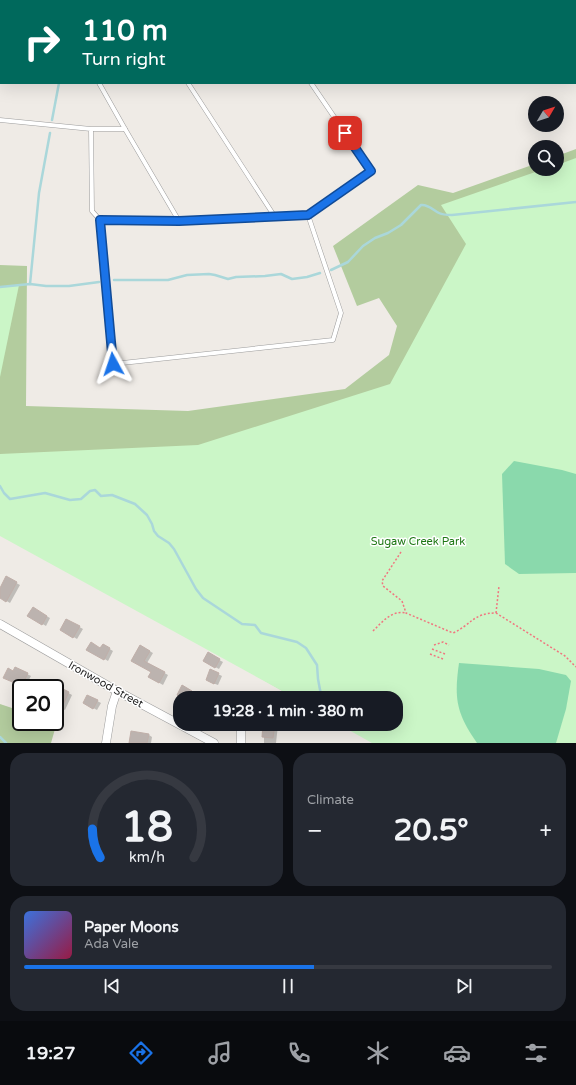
<!DOCTYPE html>
<html lang="en">
<head>
<meta charset="utf-8">
<style>
	:root { --surface:#171b24; --page:#242831; --text:#f1f3f6; --muted:#9ea1a6; --line:#363941; --accent:#1a73e8 }
	body { margin:0; font-family:"Varela Round",sans-serif; background:var(--page); color:var(--text); height:100vh; display:flex; flex-direction:column; font-size:15px; white-space:nowrap }
	* { box-sizing:border-box; margin:0 }
	p { font-size:13px; color:var(--muted) }
	.icon { flex:none; width:22px; height:22px; fill:none; stroke:currentColor; stroke-width:2; stroke-linecap:round; stroke-linejoin:round }
	.map { position:relative; height:743px; overflow:hidden }
	.side { display:flex; flex-direction:column; gap:10px; padding:10px; background:#0d0f14; flex:1 }
	.side>* { flex:none }
	.banner { position:absolute; left:0px; top:0px; width:576px; height:84px; box-shadow:0 4px 16px #0002; background:#00695c; color:#fff; overflow:hidden }
	.needle { width:26px; rotate:51deg }
	.controls { position:absolute; left:528px; top:96px; display:grid; gap:8px }
	.controls a { display:grid; place-items:center; width:36px; height:36px; border-radius:50%; background:var(--surface); box-shadow:0 4px 16px #0002; font-size:20px }
	.speed { position:absolute; left:12px; top:679px; display:flex; gap:8px; font-size:20px; font-weight:700; text-align:center }
	.speed>* { display:grid; place-content:center; width:52px; height:52px; border-radius:50%; background:var(--surface); box-shadow:0 4px 16px #0002; line-height:1 }
	.speed .limit { border:2px solid #111; border-radius:6px; background:#fff; color:#111 }
	.pin { position:absolute; display:grid; place-items:center; width:34px; height:34px; color:#fff; margin:-17px; border-radius:8px; box-shadow:0 2px 6px #0006 }
	.me { position:absolute; width:44px; margin:-22px; rotate:355deg; stroke-linejoin:round; filter:drop-shadow(0 0 3px #0008) }
	.turn { display:flex; align-items:center; gap:14px; height:84px; padding:0 16px; font-size:18px }
	.turn .icon { width:52px; height:52px; stroke-width:2.5 }
	.turn b { display:block; font-size:28px; line-height:34px }
	.big { font-size:30px; font-weight:700; line-height:1.1 }
	.side .tile { flex:1; display:flex; flex-direction:column; justify-content:center; gap:6px; min-width:0; padding:0 14px; border-radius:16px; background:var(--page) }
	.side .dial { align-items:center; gap:0 }
	.dial svg { height:104px; overflow:visible; fill:none; stroke:var(--line); stroke-width:7; stroke-linecap:round; text-anchor:middle }
	.dial text { fill:var(--text); stroke:none }
	.song { display:flex; align-items:center; gap:12px }
	.cover { width:48px; height:48px; border-radius:6px; background:linear-gradient(135deg,hsl(220 70% 55%),hsl(340 70% 35%)) }
	.played { height:4px; border-radius:2px; background:linear-gradient(90deg,var(--accent) 55%,var(--line) 55%) }
	.keys { display:flex; justify-content:space-around; direction:ltr }
	.heat { display:flex; justify-content:space-between; align-items:center; font-size:22px; direction:ltr }
	.side .tiles { flex:1; display:grid; gap:10px; grid-template-columns:1fr 1fr }
	.tile:last-child { grid-column:span 2 }
	.trip { position:absolute; left:173px; top:691px; width:230px; height:40px; border-radius:16px; background:var(--surface); box-shadow:0 4px 16px #0002; font-weight:700; line-height:40px; text-align:center }
	.menu { display:flex; height:64px; justify-content:space-around; align-items:center; background:#090b0e; color:var(--muted) }
	.menu .icon { width:28px; height:28px }
	.menu .current { color:var(--accent) }
	.menu b { font-size:18px; color:var(--text) }
	.map>svg:first-child { display:block }
	.forest { fill:#b3cc9e }
	.park { fill:#cbf6c7 }
	.pitch { fill:#8ad9ac }
	.shadow { fill:#0003 }
	.lines { fill:none; stroke-linecap:round; stroke-linejoin:round }
	.stream { stroke:#aad7da; stroke-width:2.5 }
	.building { fill:#bcb3af; stroke:#c0afa9 }
	.lane-casing { stroke:#9c9c9c; stroke-width:5 }
	.street-casing { stroke:#9c9c9c; stroke-width:9 }
	.path { stroke:#f0767f; stroke-width:1.5; stroke-dasharray:2 2; stroke-linecap:butt }
	.lane { stroke:#fff; stroke-width:4 }
	.street { stroke:#fff; stroke-width:8 }
	.route-casing { stroke:#114b97; stroke-width:10 }
	.route { stroke:#1a73e8; stroke-width:7 }
	.labels { text-anchor:middle; stroke-width:3; stroke-linejoin:round; paint-order:stroke }
	.park-label { font-size:11px; fill:#1d7714; stroke:#fff }
	.street-label { font-size:11px; fill:#1f1f1f; stroke:#fff }
</style>
</head>
<body>
<div class="map">
<svg width="576" height="743" viewBox="0 0 576 743">
	<rect width="100%" height="100%" fill="#efebe6"/>
	<g class="forest">
		<path d="M 576,149 L 576,469 L 295,698 L 0,529 L 0,265 L 27,266 L 26,406 L 188,411 L 345,389 L 389,355 L 397,326 L 379,298 L 357,306 L 333,246 L 418,185 L 453,193 L 535,164 L 535,169 L 557,169 L 557,156 Z"/>
		<path d="M 0,704 L 21,711 L 21,722 L 57,722 L 51,743 L 0,743 Z"/>
	</g>
	<g class="park">
		<path d="M 576,158 L 576,743 L 372,743 L 338,724 L 396,724 L 396,698 L 295,698 L 0,536 L 0,454 L 198,445 L 390,384 L 466,244 L 441,205 L 544,169 L 557,169 L 557,165 Z"/>
		<path d="M 19,285 L 0,377 L 0,287 Z"/>
	</g>
	<g class="pitch">
		<path d="M 514,461 L 562,470 L 576,474 L 576,573 L 519,574 L 505,564 L 502,474 Z"/>
		<path d="M 459,663 L 539,669 L 566,675 L 571,681 L 566,709 L 556,743 L 477,743 C 456,713 454,698 459,663 Z"/>
	</g>
	<g class="shadow">
		<rect x="505" y="0" width="20" height="1"/>
		<path d="M 556,0 L 576,0 L 575,1 Z"/>
		<path d="M 7,578 L 20,585 L 10,603 L 0,597 L 0,590 Z"/>
		<path d="M 33,609 L 50,618 L 46,626 L 29,616 Z"/>
		<path d="M 67,620 L 83,629 L 77,639 L 62,630 Z"/>
		<path d="M 103,645 L 113,651 L 108,661 L 88,649 L 101,649 Z"/>
		<path d="M 140,646 L 153,653 L 147,663 L 168,675 L 163,685 L 149,677 L 152,671 L 132,660 Z"/>
		<path d="M 208,654 L 223,662 L 219,669 L 204,661 Z"/>
		<path d="M 14,672 L 27,674 L 31,676 L 25,687 L 8,679 Z"/>
		<path d="M 218,674 L 222,676 L 218,685 L 210,682 Z"/>
		<path d="M 58,687 L 72,695 L 65,710 L 55,705 L 55,693 Z"/>
		<path d="M 183,687 L 195,694 L 193,697 L 197,698 L 183,698 Z"/>
		<path d="M 212,694 L 219,698 L 210,698 Z"/>
		<path d="M 88,696 L 101,703 L 97,710 L 84,703 Z"/>
		<path d="M 264,724 L 278,725 L 276,743 L 264,743 Z"/>
		<path d="M 289,724 L 300,724 L 300,727 L 292,726 Z"/>
		<path d="M 149,735 L 152,737 L 151,743 L 130,743 Z"/>
	</g>
	<g class="lines">
		<g class="stream">
			<path d="M 71,1 L 71,0"/>
			<path d="M 52,120 L 59,83"/>
			<path d="M 331,270 L 348,262 L 363,246 L 375,238 L 388,233 L 401,225 L 421,205 C 428,204 433,210 439,213 C 443,215 448,215 452,215 L 576,202"/>
			<path d="M 114,280 L 168,280 L 187,275 L 209,274 L 215,275 L 228,279 L 236,277 L 265,276 L 281,274 L 292,279 L 307,277 L 320,273"/>
			<path d="M 30,284 L 39,193 L 50,133"/>
			<path d="M 0,287 L 30,284 L 46,286 L 69,286 L 99,282"/>
			<path d="M 0,486 L 4,493 L 10,499 L 45,493 L 70,500 L 81,499 L 90,491 L 95,490 L 101,496 L 112,495 L 135,504 L 147,515 L 152,524 L 154,531 L 158,536 L 169,543 L 174,549 L 196,589 L 203,598 L 242,624 L 255,625 L 261,633 L 297,642 L 306,648 L 317,665 L 318,679 L 321,695"/>
			<path d="M 0,737 L 6,743"/>
		</g>
	</g>
	<g class="building">
		<path d="M 6,576 L 17,582 L 6,602 L 0,598 L 0,588 Z"/>
		<path d="M 33,607 L 47,616 L 42,625 L 27,616 Z"/>
		<path d="M 66,619 L 80,626 L 73,638 L 60,630 Z"/>
		<path d="M 91,642 L 100,648 L 103,644 L 110,648 L 104,660 L 86,650 Z"/>
		<path d="M 140,645 L 150,651 L 144,661 L 165,672 L 159,683 L 148,677 L 151,672 L 131,661 Z"/>
		<path d="M 208,652 L 220,659 L 215,668 L 203,661 Z"/>
		<path d="M 15,667 L 28,673 L 22,686 L 3,678 L 8,668 L 13,671 Z"/>
		<path d="M 210,669 L 219,673 L 214,684 L 206,680 Z"/>
		<path d="M 182,685 L 192,691 L 187,698 L 181,698 L 177,695 Z"/>
		<path d="M 57,686 L 69,692 L 61,709 L 55,706 L 55,691 Z"/>
		<path d="M 87,695 L 98,700 L 93,709 L 83,703 Z"/>
		<path d="M 263,724 L 275,724 L 273,738 L 262,737 Z"/>
		<path d="M 131,731 L 149,734 L 147,743 L 129,743 Z"/>
	</g>
	<g class="lines">
		<g class="lane-casing">
			<g id="lane">
				<path d="M 52,0 L 52,1"/>
				<path d="M 134,0 L 134,1"/>
				<path d="M 255,0 L 255,1"/>
				<path d="M 445,0 L 446,1"/>
				<path d="M 473,1 L 474,0"/>
				<path d="M 99,83 L 125,129"/>
				<path d="M 188,83 L 275,217"/>
				<path d="M 0,120 L 91,129 L 125,129 L 179,221 L 100,220 L 92,211 L 91,129"/>
				<path d="M 308,215 L 371,171 L 311,83"/>
				<path d="M 100,220 L 113,364 L 333,340 L 341,313 L 308,215 L 179,221"/>
			</g>
		</g>
		<g class="street-casing">
			<g id="street">
				<path d="M 0,624 L 117,691 L 214,743"/>
				<path d="M 106,743 L 112,706 L 117,691"/>
				<path d="M 241,743 L 241,724"/>
			</g>
		</g>
		<g class="path">
			<path d="M 401,552 L 382,581 L 383,586 L 402,601 L 406,613 L 453,633 C 471,625 473,613 496,613 L 565,656 L 576,667"/>
			<path d="M 496,613 L 499,586"/>
			<path d="M 373,631 C 383,621 392,610 406,613"/>
			<path d="M 434,645 L 443,642 L 449,645"/>
			<path d="M 432,649 L 445,654"/>
			<path d="M 430,654 L 443,659"/>
		</g>
		<use href="#lane" class="lane"/>
		<use href="#street" class="street"/>
	</g>
	<g class="lines">
		<g class="route-casing">
			<path id="route" d="M 113,364 L 100,220 L 179,221 L 308,215 L 371,171 L 345,133"/>
		</g>
		<use href="#route" class="route"/>
	</g>
	<g class="labels">
		<g class="park-label">
			<text x="418" y="545">Sugaw Creek Park</text>
		</g>
		<g class="street-label">
			<text transform="translate(106 684) rotate(29)" y="4">Ironwood Street</text>
		</g>
	</g>
</svg>
<div class="controls">
<a><svg class="needle" viewBox="-14 -14 28 28"><path d="M0-13l5 13h-10z" fill="#e53935"/><path d="M0 13l5-13h-10z" fill="#9ea1a6"/></svg></a>
<a><svg class="icon" aria-label="search" viewBox="0 0 24 24"><circle cx="10" cy="10" r="6"/><path d="M15 15l6 6"/></svg></a>
</div>
<div class="speed"><div class="limit">20</div></div>
<div class="pin" style="left:345px;top:133px;background:#d93025"><svg class="icon" aria-label="arrive" viewBox="0 0 24 24"><path d="M6 21V4h12l-3 4 3 4H6"/></svg></div>
<svg class="me" style="left:113px;top:364px" viewBox="-20 -20 40 40"><path d="M0-17L14 15 0 8-14 15z" fill="#1a73e8" stroke="#fff" stroke-width="4"/></svg>
<div class="trip">19:28 · 1 min · 380 m</div>
<div class="banner">
<div class="turn"><svg class="icon" aria-label="right" viewBox="0 0 24 24"><path d="M7 20v-9h11M14 6l5 5-5 5"/></svg><div><b>110 m</b>Turn right</div></div>
</div>
</div>
<section class="side">
<div class="tiles">
<div class="tile dial"><svg viewBox="0 0 100 80">
<path d="M14 69A42 42 0 1 1 86 69"/>
<path d="M14 69A42 42 0 0 1 8 47" stroke="#1a73e8"/>
<text x="50" y="56" font-size="32" font-weight="700">18</text>
<text x="50" y="72" font-size="11">km/h</text>
</svg></div>
<div class="tile"><p>Climate</p>
<div class="heat"><a>−</a><b class="big">20.5°</b><a>+</a></div>
</div>
<div class="tile">
<div class="song"><i class="cover"></i><div><b>Paper Moons</b><p>Ada Vale</p></div></div>
<div class="played"></div>
<div class="keys"><svg class="icon" aria-label="previous" viewBox="0 0 24 24"><path d="M18 5L8 12l10 7zM5 5v14"/></svg><svg class="icon" aria-label="pause" viewBox="0 0 24 24"><path d="M8 5v14M16 5v14"/></svg><svg class="icon" aria-label="next" viewBox="0 0 24 24"><path d="M6 5l10 7-10 7zM19 5v14"/></svg></div>
</div>
</div>
</section>
<nav class="menu">
<b>19:27</b>
<svg class="icon current" aria-label="directions" viewBox="0 0 24 24"><path d="M12 3l9 9-9 9-9-9zM9 14v-3h6M13 9l2 2-2 2"/></svg>
<svg class="icon" aria-label="music" viewBox="0 0 24 24"><path d="M9 18V5l10-2v13"/><circle cx="6" cy="18" r="3"/><circle cx="16" cy="16" r="3"/></svg>
<svg class="icon" aria-label="phone" viewBox="0 0 24 24"><path d="M5 4h4l2 5-3 2q2 4 5 5l2-3 5 2v4C11 20 4 13 5 4z"/></svg>
<svg class="icon" aria-label="climate" viewBox="0 0 24 24"><path d="M12 3v18M4 7l16 10M4 17L20 7"/></svg>
<svg class="icon" aria-label="car" viewBox="0 0 24 24"><path d="M5 17H2v-5l4-1 3-4h7l3 4 3 1v5h-3M9 17h6M6 11h13"/><circle cx="7" cy="17" r="2"/><circle cx="17" cy="17" r="2"/></svg>
<svg class="icon" aria-label="filters" viewBox="0 0 24 24"><path d="M4 7h16M4 17h16"/><circle cx="9" cy="7" r="2"/><circle cx="15" cy="17" r="2"/></svg>
</nav>
</body>
</html>
